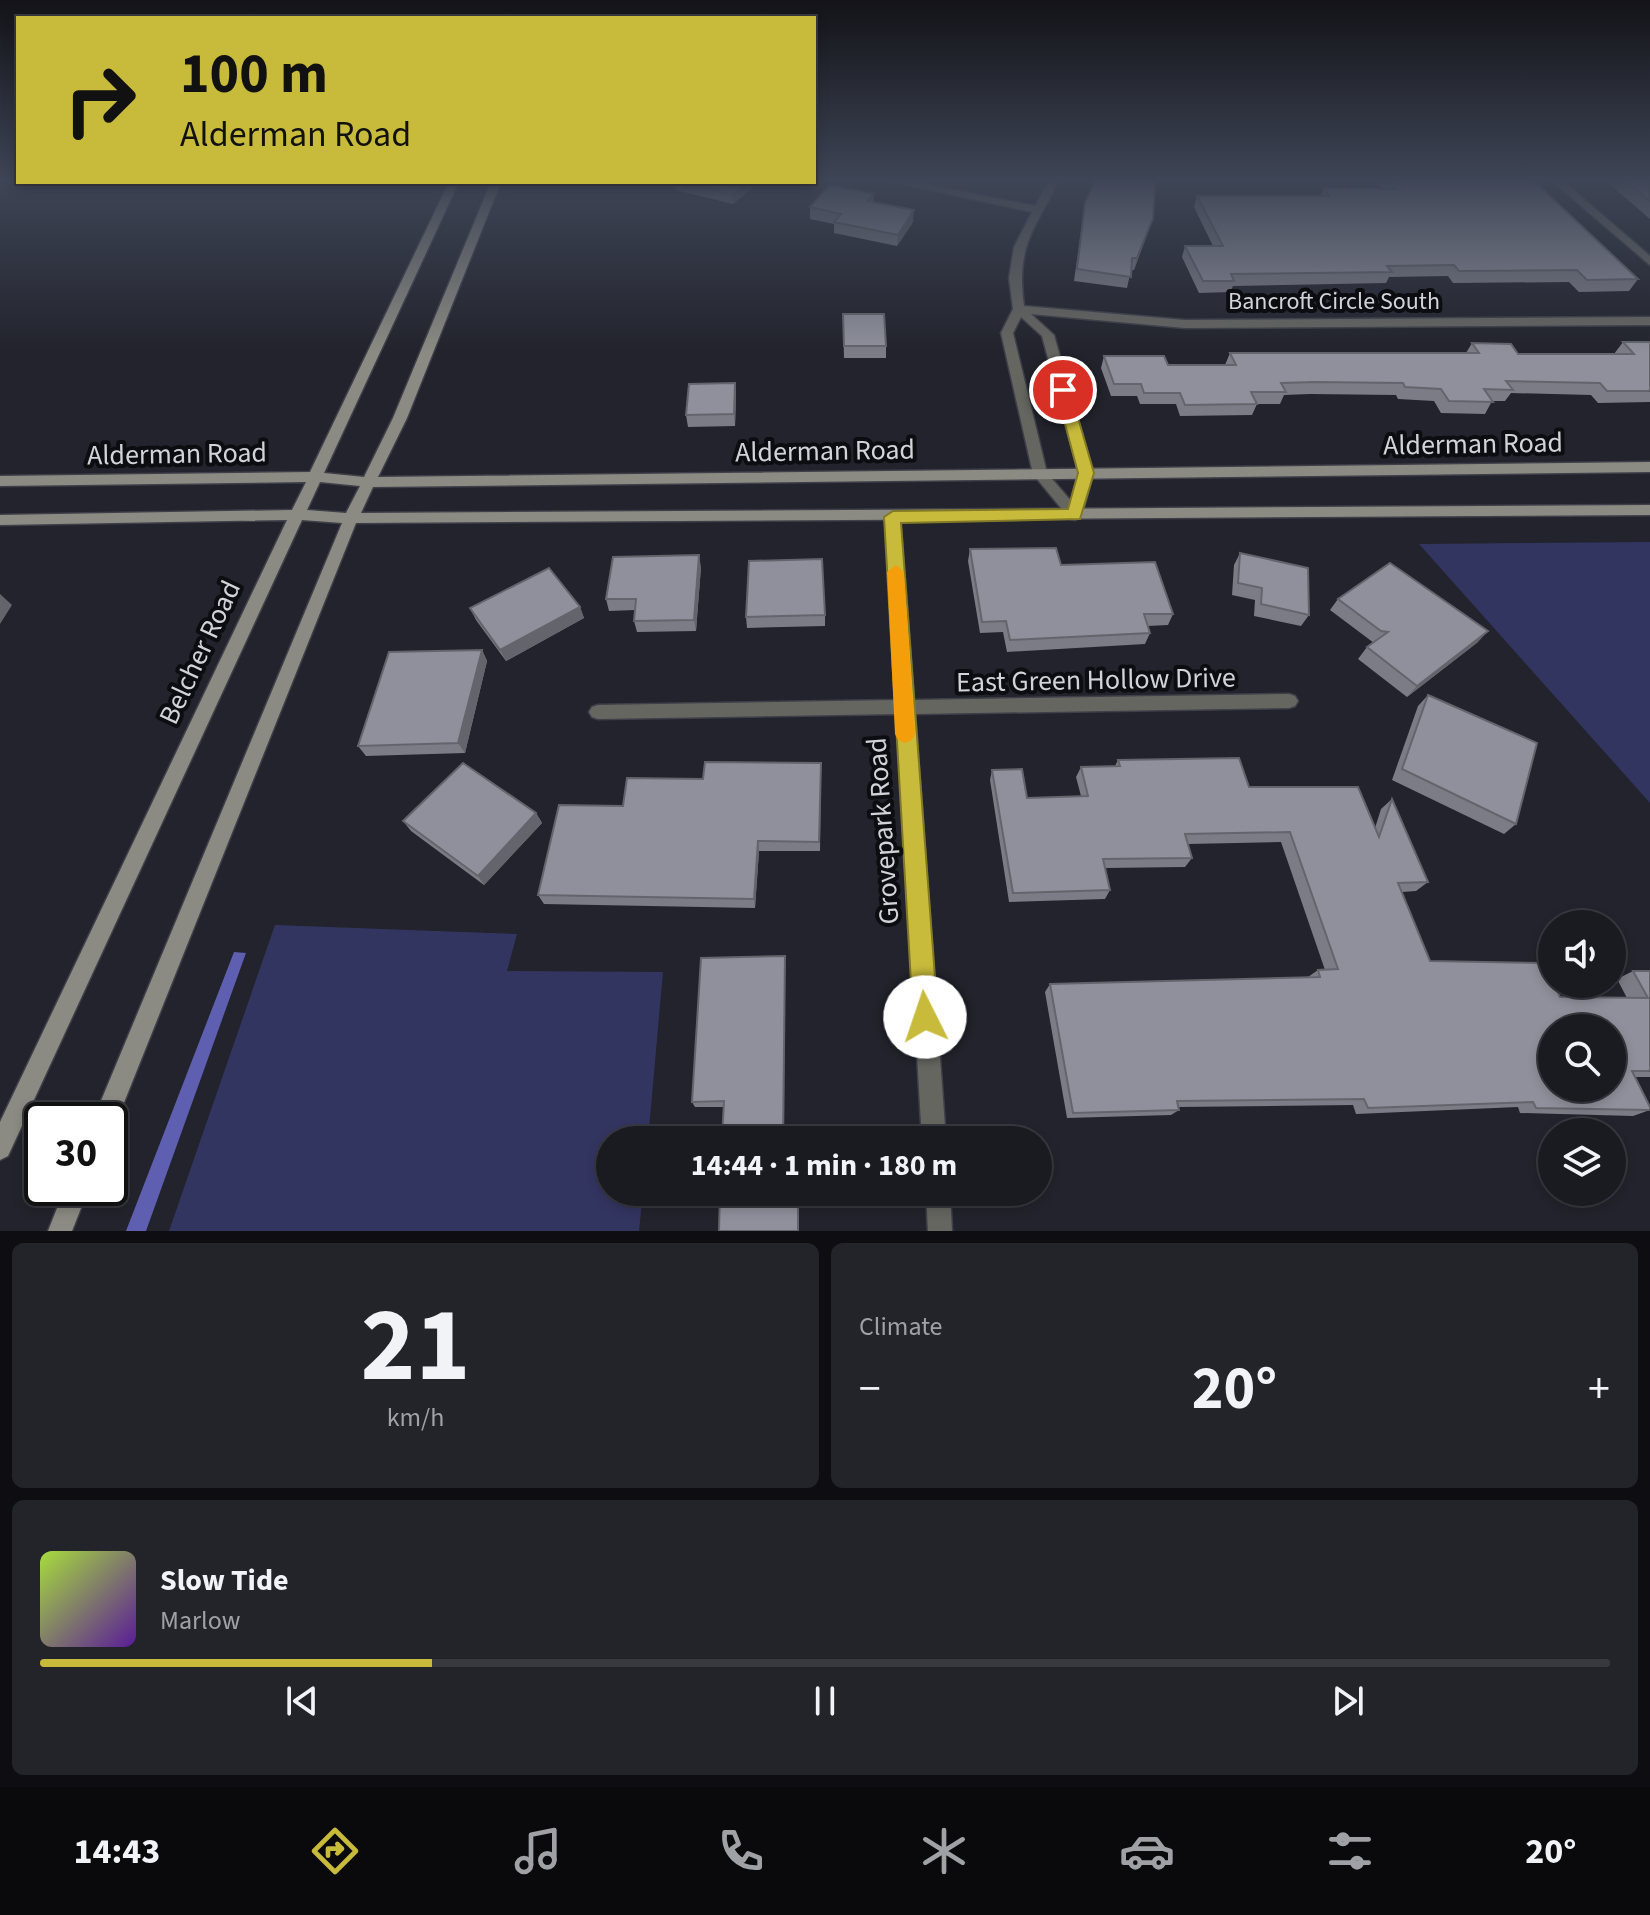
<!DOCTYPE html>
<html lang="en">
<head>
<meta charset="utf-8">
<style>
	:root { --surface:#1a1a21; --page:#23232a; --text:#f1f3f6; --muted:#9fa1a5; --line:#38383f; --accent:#c8bb3b }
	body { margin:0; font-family:"Source Sans 3",sans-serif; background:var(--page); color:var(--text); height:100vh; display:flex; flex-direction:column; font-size:30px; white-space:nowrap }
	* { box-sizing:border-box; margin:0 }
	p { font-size:26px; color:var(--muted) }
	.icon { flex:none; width:44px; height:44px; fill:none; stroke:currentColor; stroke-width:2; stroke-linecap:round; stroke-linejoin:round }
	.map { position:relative; height:1231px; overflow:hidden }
	.panel { display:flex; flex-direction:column; gap:12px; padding:12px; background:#0e0e12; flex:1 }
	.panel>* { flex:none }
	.guide { position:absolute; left:16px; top:16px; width:800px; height:168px; border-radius:0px; box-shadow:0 4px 12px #0003,0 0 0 2px var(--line); background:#c8bb3b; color:#111; overflow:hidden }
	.controls { position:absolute; left:1538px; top:910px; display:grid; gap:16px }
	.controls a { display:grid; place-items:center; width:88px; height:88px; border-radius:50%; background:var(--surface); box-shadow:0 4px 12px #0003,0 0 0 2px var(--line); font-size:40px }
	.speed { position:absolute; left:24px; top:1102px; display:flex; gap:16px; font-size:40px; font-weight:700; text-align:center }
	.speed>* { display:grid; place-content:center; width:104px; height:104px; border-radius:50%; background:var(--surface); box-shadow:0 4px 12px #0003,0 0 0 2px var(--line); line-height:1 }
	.speed .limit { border:4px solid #111; border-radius:12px; background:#fff; color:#111 }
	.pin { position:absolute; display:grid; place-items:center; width:68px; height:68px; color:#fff; margin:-34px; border:4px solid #fff; border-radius:50%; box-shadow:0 2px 8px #0007 }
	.me { position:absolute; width:88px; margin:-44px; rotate:356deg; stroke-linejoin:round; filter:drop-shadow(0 0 6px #0008) }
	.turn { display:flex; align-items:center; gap:28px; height:168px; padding:0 32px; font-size:36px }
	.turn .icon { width:104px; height:104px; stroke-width:2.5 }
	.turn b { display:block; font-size:56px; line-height:68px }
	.big { font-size:60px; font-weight:700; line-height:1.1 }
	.panel .card { flex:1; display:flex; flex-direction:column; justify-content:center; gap:12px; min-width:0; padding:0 28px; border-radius:12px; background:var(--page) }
	.panel .dial { align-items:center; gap:0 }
	.dial b { font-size:104px; line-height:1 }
	.song { display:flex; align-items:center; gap:24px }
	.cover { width:96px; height:96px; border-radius:12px; background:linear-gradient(135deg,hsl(80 70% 55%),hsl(270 70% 35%)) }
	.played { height:8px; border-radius:4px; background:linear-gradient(90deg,var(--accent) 25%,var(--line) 25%) }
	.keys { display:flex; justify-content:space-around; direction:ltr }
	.heat { display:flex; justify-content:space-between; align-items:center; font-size:44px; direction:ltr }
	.panel .tiles { flex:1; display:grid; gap:12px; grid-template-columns:1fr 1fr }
	.card:last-child { grid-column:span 2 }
	.trip { position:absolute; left:596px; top:1126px; width:456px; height:80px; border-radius:40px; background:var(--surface); box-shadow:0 4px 12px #0003,0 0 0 2px var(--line); font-weight:700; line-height:80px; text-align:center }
	.dock { display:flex; height:128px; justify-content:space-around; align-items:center; background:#0a0a0d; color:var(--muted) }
	.dock .icon { width:56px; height:56px }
	.dock .current { color:var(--accent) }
	.dock b { font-size:36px; color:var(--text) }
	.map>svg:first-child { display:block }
	.green { fill:#333561 }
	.water { fill:#5e5fb0 }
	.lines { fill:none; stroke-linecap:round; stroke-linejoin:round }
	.minor-casing { stroke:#3e3f48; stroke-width:3 }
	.secondary-casing { stroke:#3e3f48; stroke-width:3 }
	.minor { fill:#666661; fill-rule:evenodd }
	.secondary { fill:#8b8b83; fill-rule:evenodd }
	.wall { fill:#7b7c85 }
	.shaded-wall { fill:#64656c }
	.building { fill:#8f909b; stroke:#64656c; stroke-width:2; fill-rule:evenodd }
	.route { fill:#c8bb3b; stroke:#827a26; stroke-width:2 }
	.slow { fill:#f59e0b }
	.labels { text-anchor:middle; stroke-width:8; stroke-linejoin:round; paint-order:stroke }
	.far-street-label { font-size:24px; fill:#d2d2d8; stroke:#0c0d11 }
	.street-label { font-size:28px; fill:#d2d2d8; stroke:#0c0d11 }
</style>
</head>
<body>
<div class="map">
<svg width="1650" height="1231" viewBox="0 0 1650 1231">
	<rect width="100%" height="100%" fill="#22232c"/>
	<g class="green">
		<path d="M 1650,542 L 1650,803 L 1419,544 Z"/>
		<path d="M 275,925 L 517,934 L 507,971 L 663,972 L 648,1140 L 610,1140 L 610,1192 L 643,1192 L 639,1231 L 169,1231 Z"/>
	</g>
	<path class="water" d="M 234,952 L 246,953 L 146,1231 L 126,1231 Z"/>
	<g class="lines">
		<g class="minor-casing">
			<g id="minor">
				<path d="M 888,181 L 908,181 L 1035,206 L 1049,181 L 1059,181 C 1033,231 1016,247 1024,306 L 1185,320 L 1650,317 L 1650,325 L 1185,328 L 1031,314 L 1054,335 L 1093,473 L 1082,515 L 1075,520 L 1070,519 L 1033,474 L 1001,333 L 1013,309 L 1009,278 L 1014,247 L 1032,212 ZM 1021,317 L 1042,336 L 1079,473 L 1071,501 L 1047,473 L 1013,333 Z"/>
				<path d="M 1552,181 L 1563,181 L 1650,256 L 1650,265 Z"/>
				<path d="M 893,512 L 900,517 L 914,700 L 1289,694 L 1295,696 L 1298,701 L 1295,706 L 1289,708 L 915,714 L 946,1140 L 922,1140 L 897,714 L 598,719 L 592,717 L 589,712 L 592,707 L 598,705 L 896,700 L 886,517 Z"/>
				<path d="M 926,1192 L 950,1192 L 952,1231 L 928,1231 Z"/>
			</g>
		</g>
		<g class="secondary-casing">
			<g id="secondary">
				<path d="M 449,182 L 459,182 L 324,473 L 364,477 L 393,418 L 491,182 L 501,182 L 407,418 L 378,477 L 1650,462 L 1650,472 L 373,487 L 361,513 L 1650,505 L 1650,515 L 356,523 L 117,1120 L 110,1129 L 110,1120 L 93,1120 L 342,523 L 302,520 L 8,1156 L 0,1160 L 0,1122 L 287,520 L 0,525 L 0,515 L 292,510 L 306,482 L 0,486 L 0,476 L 310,472 ZM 320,482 L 360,486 L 346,513 L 307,510 Z"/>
				<path d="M 65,1188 L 89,1188 L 72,1231 L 48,1231 Z"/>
			</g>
		</g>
		<use href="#minor" class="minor"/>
		<use href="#secondary" class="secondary"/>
	</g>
	<g class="wall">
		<path d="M 1375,181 L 1534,181 L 1638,279 L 1629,291 L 1579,292 L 1569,282 L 1453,283 L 1448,276 L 1389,277 L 1386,283 L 1233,286 L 1230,292 L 1199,293 L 1182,257 L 1185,246 L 1213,246 L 1194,207 L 1197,196 L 1320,196 L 1324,188 L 1381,188 Z"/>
		<path d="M 1606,181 L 1650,181 L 1650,219 Z"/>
		<path d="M 675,182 L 759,182 L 733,204 L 676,190 Z"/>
		<path d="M 874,194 L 873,202 L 913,222 L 897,246 L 834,233 L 834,224 L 810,219 L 810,207 Z"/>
		<path d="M 1085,203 L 1153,218 L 1134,270 L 1131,270 L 1127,288 L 1074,281 Z"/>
		<path d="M 843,314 L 886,346 L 886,358 L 844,358 Z"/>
		<path d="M 1623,342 L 1650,342 L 1650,402 L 1598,403 L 1591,395 L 1511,393 L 1505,401 L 1492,401 L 1485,414 L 1441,413 L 1434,401 L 1398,399 L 1396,395 L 1310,394 L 1284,395 L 1280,404 L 1257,404 L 1252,415 L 1180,416 L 1176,404 L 1140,404 L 1137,396 L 1111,396 L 1101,368 L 1104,356 L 1168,365 L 1225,365 L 1230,353 L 1466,353 L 1472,343 L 1518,354 L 1614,354 Z"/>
		<path d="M 735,383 L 736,395 L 735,426 L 688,427 L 686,415 Z"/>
		<path d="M 970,549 L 1061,565 L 1173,614 L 1168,625 L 1148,626 L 1150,633 L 1145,644 L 1007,652 L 1003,632 L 980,633 L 968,561 Z"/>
		<path d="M 1240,553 L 1309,615 L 1301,626 L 1254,616 L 1255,600 L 1232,595 L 1234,565 Z"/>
		<path d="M 701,567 L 696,631 L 637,632 L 634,621 L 635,610 L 609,611 L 606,599 Z"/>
		<path d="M 1338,599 L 1478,642 L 1407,697 L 1358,659 L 1367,647 L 1374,643 L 1330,610 Z"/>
		<path d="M 580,607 L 584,618 L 506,661 L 476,620 L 470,608 Z"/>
		<path d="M 825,615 L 825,626 L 747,628 L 746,617 Z"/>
		<path d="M 482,650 L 487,661 L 465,753 L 366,756 L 358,746 Z"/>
		<path d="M 1428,695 L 1516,824 L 1504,834 L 1392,780 L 1418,706 Z"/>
		<path d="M 1118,760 L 1249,787 L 1375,828 L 1381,809 L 1392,799 L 1428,882 L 1416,891 L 1402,892 L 1430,961 L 1560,997 L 1627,998 L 1617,979 L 1633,971 L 1650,971 L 1650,1077 L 1635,1077 L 1650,1110 L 1633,1116 L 1520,1113 L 1518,1107 L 1356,1114 L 1353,1105 L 1178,1107 L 1179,1110 L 1171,1115 L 1067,1118 L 1045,992 L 1050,984 L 1308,977 L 1318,970 L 1325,970 L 1281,842 L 1188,844 L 1192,858 L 1185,867 L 1105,868 L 1110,890 L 1105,899 L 1009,902 L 990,780 L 992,770 L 1027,798 L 1081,796 L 1076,777 L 1081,767 L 1115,766 Z"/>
		<path d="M 821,763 L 820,851 L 759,851 L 755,908 L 544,904 L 538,895 L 623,806 L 703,779 Z"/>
		<path d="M 536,813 L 542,823 L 484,885 L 411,831 L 403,821 Z"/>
		<path d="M 786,964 L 724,1107 L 695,1107 L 692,1102 Z"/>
	</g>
	<g class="shaded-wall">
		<path d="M 748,182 L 759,182 L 733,204 L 732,195 Z"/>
		<path d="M 914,210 L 913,222 L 897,246 L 898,235 Z"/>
		<path d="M 1153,218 L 1149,230 L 1134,270 L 1137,258 Z"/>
		<path d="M 735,383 L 736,395 L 735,426 L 734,414 Z"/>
		<path d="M 699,555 L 701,567 L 696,631 L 694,620 Z"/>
		<path d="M 0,594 L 12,605 L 0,624 Z"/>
		<path d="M 580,607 L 584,618 L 506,661 L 500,650 Z"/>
		<path d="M 1488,631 L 1478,642 L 1407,697 L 1417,686 Z"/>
		<path d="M 482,650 L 487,661 L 465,753 L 458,743 Z"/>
		<path d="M 536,813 L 542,823 L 484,885 L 478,876 Z"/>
		<path d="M 758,841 L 759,851 L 755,908 L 754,899 Z"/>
		<path d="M 785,956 L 784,1140 L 783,1140 Z"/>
	</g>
	<g class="building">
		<path d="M 1095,181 L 1155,181 L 1153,218 L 1137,258 L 1132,258 L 1131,277 L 1077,269 L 1085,203 Z"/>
		<path d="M 1389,181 L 1534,181 L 1638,279 L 1587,280 L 1577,270 L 1459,271 L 1454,265 L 1387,266 L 1392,272 L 1231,274 L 1234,281 L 1203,281 L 1185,246 L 1223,246 L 1197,196 L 1329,196 L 1324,188 L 1396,189 Z"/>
		<path d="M 1626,181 L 1650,181 L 1650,201 Z"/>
		<path d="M 681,182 L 748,182 L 732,195 Z"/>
		<path d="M 829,185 L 874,194 L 868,201 L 914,210 L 898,235 L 834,222 L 841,214 L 810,207 Z"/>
		<path d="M 843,314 L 884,314 L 886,346 L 844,346 Z"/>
		<path d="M 1623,342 L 1650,342 L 1650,391 L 1607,391 L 1600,383 L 1506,381 L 1513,390 L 1484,389 L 1493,402 L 1449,401 L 1441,389 L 1405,387 L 1403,383 L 1316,382 L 1281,383 L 1286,392 L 1251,392 L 1257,404 L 1185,405 L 1180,393 L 1144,393 L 1141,384 L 1114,384 L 1104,356 L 1164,356 L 1168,365 L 1236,365 L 1230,353 L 1479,353 L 1472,343 L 1511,344 L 1518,354 L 1634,354 Z"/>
		<path d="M 735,383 L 734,414 L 686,415 L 689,384 Z"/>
		<path d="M 1056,548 L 1061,565 L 1155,562 L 1173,614 L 1144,614 L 1150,633 L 1010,640 L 1006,621 L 982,622 L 970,549 Z"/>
		<path d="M 1240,553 L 1308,568 L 1309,615 L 1261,604 L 1262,588 L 1238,583 Z"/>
		<path d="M 699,555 L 694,620 L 634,621 L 636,599 L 606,599 L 613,557 Z"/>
		<path d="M 822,559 L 825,615 L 746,617 L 749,561 Z"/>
		<path d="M 1390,563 L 1488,631 L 1417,686 L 1367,647 L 1388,632 L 1381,631 L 1338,599 Z"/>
		<path d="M 549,568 L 580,607 L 500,650 L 470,608 Z"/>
		<path d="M 482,650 L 458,743 L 358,746 L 389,652 Z"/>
		<path d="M 1428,695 L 1537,743 L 1516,824 L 1402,769 Z"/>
		<path d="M 1239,758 L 1249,787 L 1358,787 L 1379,837 L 1392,799 L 1428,882 L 1398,883 L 1430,961 L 1544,963 L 1552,980 L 1552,984 L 1554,984 L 1560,997 L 1648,998 L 1633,971 L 1650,971 L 1650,1071 L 1632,1071 L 1650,1107 L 1650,1110 L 1536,1108 L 1533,1102 L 1368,1108 L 1364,1099 L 1177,1101 L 1179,1110 L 1073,1113 L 1050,984 L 1320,977 L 1318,970 L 1338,969 L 1290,832 L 1185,834 L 1192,858 L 1103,859 L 1110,890 L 1013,893 L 992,770 L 1022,769 L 1027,798 L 1088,796 L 1081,767 L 1120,766 L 1118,760 ZM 1552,1028 L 1612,1028 L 1612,1088 L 1552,1088 Z"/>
		<path d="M 705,762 L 821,763 L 819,842 L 758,841 L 754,899 L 538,895 L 559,805 L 623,806 L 627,778 L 703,779 Z"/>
		<path d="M 463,763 L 536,813 L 478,876 L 403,821 Z"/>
		<path d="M 785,956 L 783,1140 L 722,1140 L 724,1101 L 692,1102 L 701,958 Z"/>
		<path d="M 720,1192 L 798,1192 L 798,1231 L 719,1231 Z"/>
	</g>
	<linearGradient id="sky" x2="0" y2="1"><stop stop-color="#131318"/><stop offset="0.51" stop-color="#3e4556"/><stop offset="1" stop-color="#3e4556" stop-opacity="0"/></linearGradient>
	<rect width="1650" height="353" fill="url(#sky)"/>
	<path class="route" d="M 1063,385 L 1070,390 L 1094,473 L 1080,519 L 901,523 L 938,1017 L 934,1026 L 925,1029 L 916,1026 L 913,1017 L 884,517 L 893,511 L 1068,509 L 1078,473 L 1056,390 Z"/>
	<path class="slow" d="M 896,565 L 904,572 L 915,734 L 912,740 L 905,743 L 898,740 L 895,734 L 887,572 Z"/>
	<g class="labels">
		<g class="far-street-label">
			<text x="1334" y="309">Bancroft Circle South</text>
		</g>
		<g class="street-label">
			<text transform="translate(1473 443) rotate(-1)" y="10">Alderman Road</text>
			<text transform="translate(825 450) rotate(-1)" y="10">Alderman Road</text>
			<text transform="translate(177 453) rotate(-1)" y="10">Alderman Road</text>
			<text transform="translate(199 652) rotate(-65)" y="10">Belcher Road</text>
			<text transform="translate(1096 679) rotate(-1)" y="10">East Green Hollow Drive</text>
			<text transform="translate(882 831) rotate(-94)" y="10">Grovepark Road</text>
		</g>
	</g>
</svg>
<div class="controls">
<a><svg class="icon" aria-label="sound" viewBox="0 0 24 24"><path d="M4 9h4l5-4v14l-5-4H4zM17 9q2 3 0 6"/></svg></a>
<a><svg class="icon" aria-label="search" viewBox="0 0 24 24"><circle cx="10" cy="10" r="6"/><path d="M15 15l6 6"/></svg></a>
<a><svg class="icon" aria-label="layers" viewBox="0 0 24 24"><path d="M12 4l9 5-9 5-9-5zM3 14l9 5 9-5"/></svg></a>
</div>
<div class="speed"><div class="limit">30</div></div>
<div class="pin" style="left:1063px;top:390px;background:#d93025"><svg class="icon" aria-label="arrive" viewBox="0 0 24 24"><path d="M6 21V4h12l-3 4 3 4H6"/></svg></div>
<svg class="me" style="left:925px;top:1017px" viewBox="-20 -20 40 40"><circle r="19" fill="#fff"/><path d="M0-13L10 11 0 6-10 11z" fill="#c8bb3b"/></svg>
<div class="trip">14:44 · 1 min · 180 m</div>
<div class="guide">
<div class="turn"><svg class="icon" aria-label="right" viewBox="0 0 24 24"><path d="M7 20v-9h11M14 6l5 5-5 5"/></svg><div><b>100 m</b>Alderman Road</div></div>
</div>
</div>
<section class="panel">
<div class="tiles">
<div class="card dial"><b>21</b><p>km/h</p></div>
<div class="card"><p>Climate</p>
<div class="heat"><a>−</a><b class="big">20°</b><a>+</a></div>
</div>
<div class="card">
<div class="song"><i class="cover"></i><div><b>Slow Tide</b><p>Marlow</p></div></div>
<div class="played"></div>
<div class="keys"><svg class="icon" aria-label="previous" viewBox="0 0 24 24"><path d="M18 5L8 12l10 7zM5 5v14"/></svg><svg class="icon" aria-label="pause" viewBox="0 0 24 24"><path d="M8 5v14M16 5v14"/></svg><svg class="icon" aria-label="next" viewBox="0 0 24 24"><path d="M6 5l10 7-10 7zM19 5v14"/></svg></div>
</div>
</div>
</section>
<nav class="dock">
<b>14:43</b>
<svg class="icon current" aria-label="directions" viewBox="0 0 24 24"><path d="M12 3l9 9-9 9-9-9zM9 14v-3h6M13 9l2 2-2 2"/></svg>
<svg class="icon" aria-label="music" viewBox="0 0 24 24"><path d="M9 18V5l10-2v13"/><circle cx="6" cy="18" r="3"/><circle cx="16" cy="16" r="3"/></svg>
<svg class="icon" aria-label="phone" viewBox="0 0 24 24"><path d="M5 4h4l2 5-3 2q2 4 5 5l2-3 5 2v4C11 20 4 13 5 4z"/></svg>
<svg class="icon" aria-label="climate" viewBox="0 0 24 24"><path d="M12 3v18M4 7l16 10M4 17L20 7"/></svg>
<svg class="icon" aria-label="car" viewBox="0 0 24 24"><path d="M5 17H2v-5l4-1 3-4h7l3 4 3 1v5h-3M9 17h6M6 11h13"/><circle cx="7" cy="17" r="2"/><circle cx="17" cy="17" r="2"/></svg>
<svg class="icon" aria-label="filters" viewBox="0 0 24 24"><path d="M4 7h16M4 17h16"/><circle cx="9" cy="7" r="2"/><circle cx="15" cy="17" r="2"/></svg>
<b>20°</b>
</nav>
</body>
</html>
